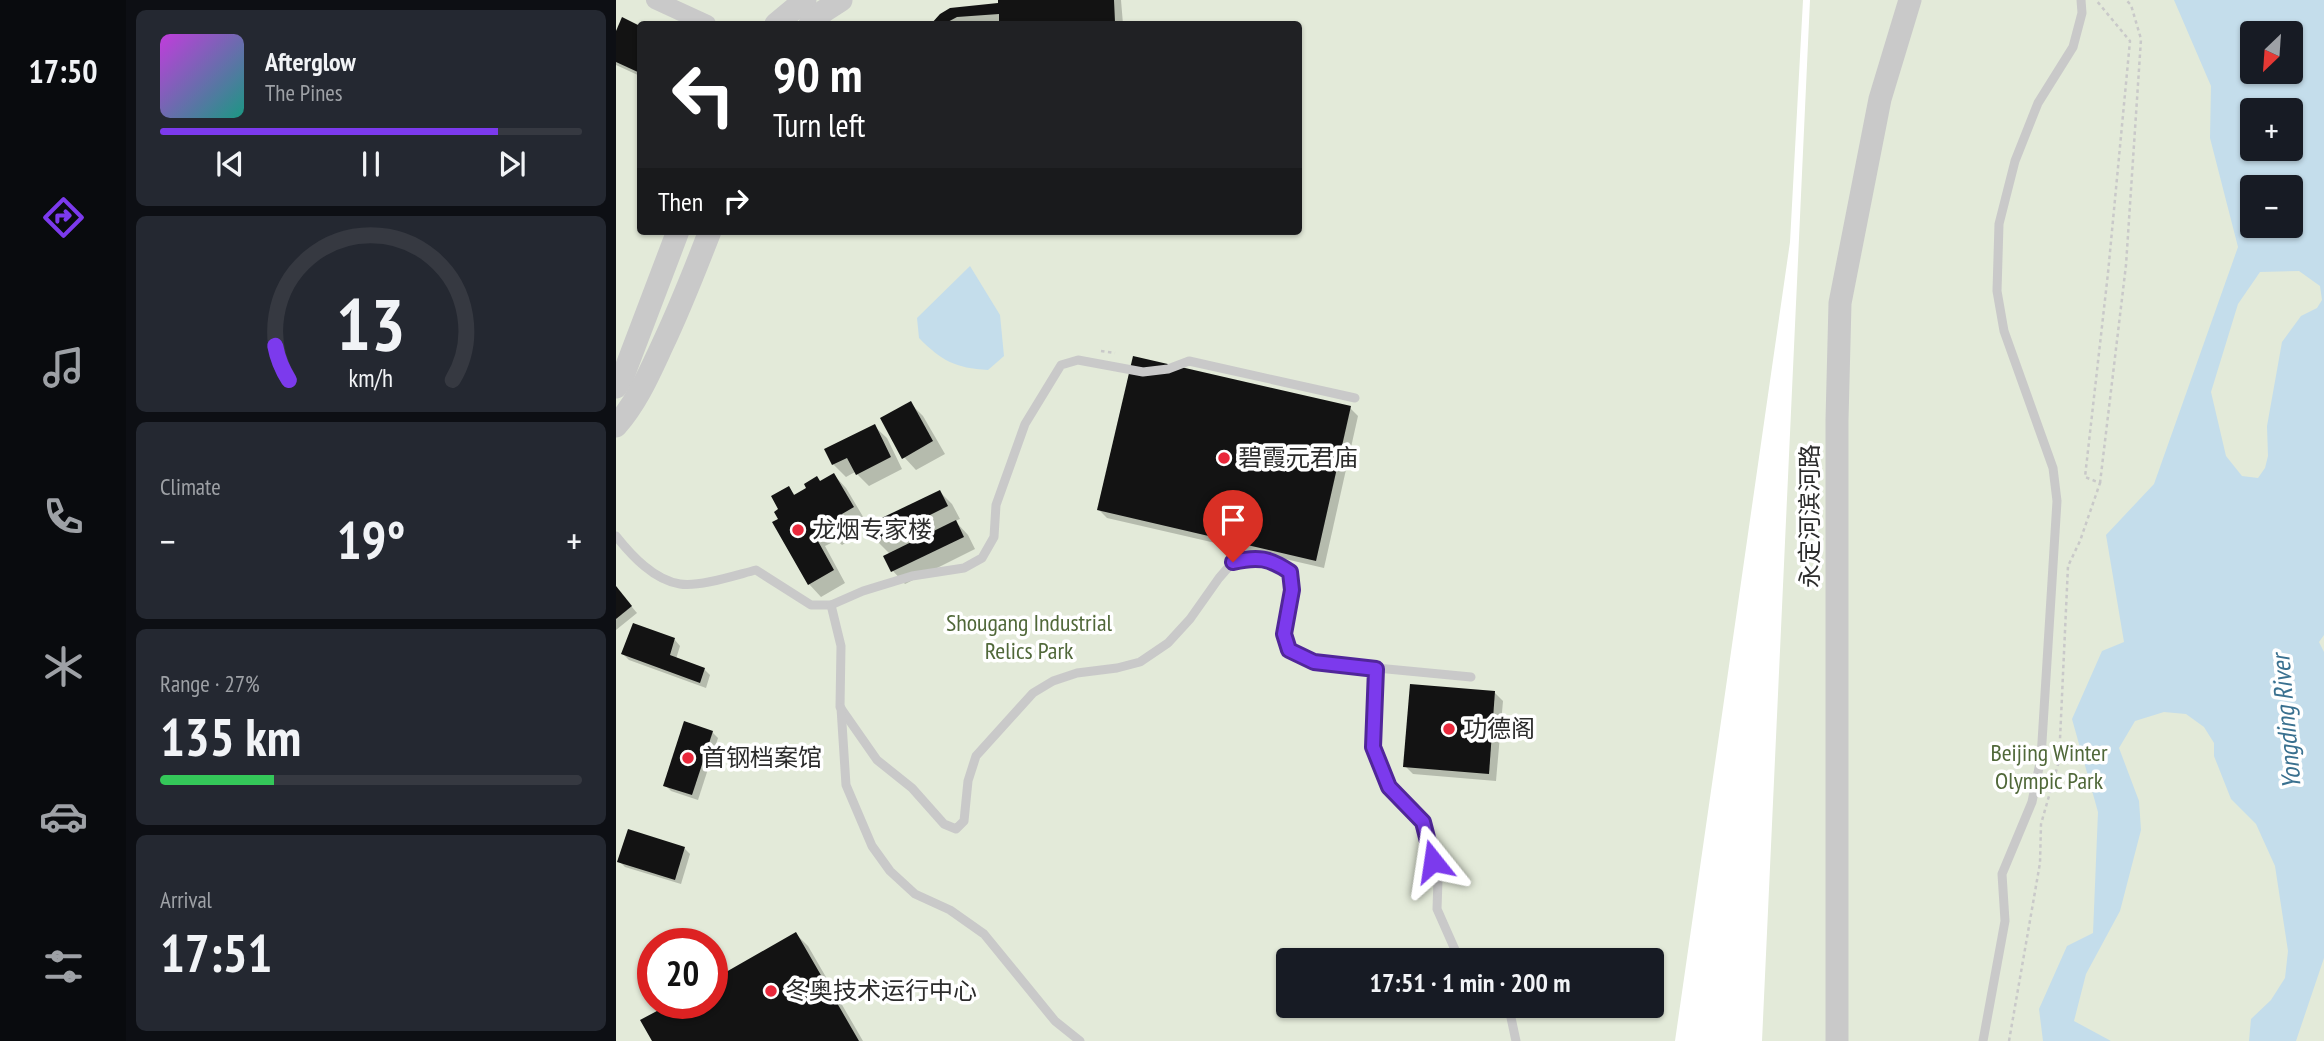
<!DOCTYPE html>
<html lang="en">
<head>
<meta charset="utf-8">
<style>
	:root { --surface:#171b24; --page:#242831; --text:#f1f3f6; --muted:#9ea1a6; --line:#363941; --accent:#7c3aed }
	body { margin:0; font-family:"PT Sans Narrow","Noto Sans SC",sans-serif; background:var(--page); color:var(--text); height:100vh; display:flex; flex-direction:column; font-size:26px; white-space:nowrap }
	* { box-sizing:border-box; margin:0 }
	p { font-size:23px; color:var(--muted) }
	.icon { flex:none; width:38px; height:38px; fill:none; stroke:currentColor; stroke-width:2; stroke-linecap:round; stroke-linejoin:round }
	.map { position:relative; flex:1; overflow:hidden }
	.details { display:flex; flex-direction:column; gap:10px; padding:10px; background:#0d0f14; width:490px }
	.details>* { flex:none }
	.banner { position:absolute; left:21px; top:21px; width:665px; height:214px; border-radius:7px; box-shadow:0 2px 5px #0004; background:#202124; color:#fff; overflow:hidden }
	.needle { width:46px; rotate:205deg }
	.fabs { position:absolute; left:1624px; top:21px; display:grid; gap:14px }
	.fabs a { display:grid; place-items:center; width:63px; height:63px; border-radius:7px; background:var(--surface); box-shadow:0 2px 5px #0004; font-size:35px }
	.speed { position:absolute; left:21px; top:928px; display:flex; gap:14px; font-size:35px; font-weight:700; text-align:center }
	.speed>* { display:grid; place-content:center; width:91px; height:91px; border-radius:50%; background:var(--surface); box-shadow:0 2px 5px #0004; line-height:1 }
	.speed .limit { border:10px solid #d22; background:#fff; color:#111 }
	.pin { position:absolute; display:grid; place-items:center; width:60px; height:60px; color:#fff; margin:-72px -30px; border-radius:50% 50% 50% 0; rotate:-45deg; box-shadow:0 0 7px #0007 }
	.pin .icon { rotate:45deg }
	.me { position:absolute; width:77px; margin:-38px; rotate:345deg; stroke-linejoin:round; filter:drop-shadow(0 0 5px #0008) }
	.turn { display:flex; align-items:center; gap:24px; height:147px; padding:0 21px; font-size:32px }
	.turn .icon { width:91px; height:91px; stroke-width:2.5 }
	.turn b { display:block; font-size:49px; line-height:60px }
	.then { display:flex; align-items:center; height:66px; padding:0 21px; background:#0003; gap:14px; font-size:26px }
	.big { font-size:52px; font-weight:800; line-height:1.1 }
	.details .tile { flex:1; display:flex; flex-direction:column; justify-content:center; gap:10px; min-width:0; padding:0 24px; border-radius:10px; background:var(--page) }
	.details .dial { align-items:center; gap:0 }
	.dial svg { height:182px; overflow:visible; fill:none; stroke:var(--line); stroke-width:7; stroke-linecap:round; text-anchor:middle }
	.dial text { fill:var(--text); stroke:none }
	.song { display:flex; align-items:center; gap:21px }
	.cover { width:84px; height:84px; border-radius:10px; background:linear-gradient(135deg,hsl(290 70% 55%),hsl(170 70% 35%)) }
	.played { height:7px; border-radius:4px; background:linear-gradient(90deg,var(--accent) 80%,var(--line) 80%) }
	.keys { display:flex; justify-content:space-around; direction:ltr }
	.heat { display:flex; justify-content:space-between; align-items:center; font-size:38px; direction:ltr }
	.charge { height:10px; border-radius:5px; background:linear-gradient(90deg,#34c759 27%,var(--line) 0) }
	.trip { position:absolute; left:660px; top:948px; width:388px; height:70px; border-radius:7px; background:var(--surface); box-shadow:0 2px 5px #0004; font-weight:800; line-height:70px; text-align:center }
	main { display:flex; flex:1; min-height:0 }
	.menu { display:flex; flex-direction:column; width:126px; justify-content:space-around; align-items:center; background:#090b0e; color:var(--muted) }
	.menu .icon { width:49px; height:49px }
	.menu .on { color:var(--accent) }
	.menu b { font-size:32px; color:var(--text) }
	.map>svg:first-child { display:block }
	.green { fill:#e3ead9; fill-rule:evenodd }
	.water { fill:#c4ddeb; fill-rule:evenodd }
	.shadow { fill:#0003 }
	.building { fill:#131313 }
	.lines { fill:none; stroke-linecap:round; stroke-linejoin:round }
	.path { stroke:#c9c9c9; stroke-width:2.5; stroke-dasharray:3.5 3.5; stroke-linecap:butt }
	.service { stroke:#c9c9c9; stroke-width:9 }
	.minor { stroke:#c9c9c9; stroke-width:18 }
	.tertiary { stroke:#c9c9c9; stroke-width:23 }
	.route-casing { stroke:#51269a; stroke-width:18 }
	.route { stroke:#7c3aed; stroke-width:12 }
	.poi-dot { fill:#e9283b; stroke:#fff; stroke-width:2.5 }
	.labels { text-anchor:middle; stroke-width:7; stroke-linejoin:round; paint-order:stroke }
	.poi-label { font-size:24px; fill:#2c2c2c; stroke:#fff; text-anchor:start }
	.street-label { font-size:24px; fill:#2c2c2c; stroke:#fff }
	.park-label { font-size:24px; fill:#506839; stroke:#fff }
	.water-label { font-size:26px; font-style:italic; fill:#39708f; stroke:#fff }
</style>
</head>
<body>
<main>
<nav class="menu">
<b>17:50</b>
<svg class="icon on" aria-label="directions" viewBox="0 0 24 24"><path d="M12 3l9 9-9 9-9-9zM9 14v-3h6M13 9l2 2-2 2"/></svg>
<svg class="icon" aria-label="music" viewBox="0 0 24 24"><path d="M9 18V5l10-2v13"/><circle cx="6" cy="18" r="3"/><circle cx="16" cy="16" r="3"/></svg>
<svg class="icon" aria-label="phone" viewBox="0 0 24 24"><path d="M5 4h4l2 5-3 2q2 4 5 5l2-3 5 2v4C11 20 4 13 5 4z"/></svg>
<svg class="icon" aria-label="climate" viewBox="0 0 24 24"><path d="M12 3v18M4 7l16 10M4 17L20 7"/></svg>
<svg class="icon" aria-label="car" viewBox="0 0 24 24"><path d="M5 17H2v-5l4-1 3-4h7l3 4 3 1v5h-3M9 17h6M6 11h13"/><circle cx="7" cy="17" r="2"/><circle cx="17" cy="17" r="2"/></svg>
<svg class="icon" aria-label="filters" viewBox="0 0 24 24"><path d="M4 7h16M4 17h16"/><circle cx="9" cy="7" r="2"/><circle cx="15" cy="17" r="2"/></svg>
</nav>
<section class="details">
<div class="tile">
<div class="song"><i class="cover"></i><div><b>Afterglow</b><p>The Pines</p></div></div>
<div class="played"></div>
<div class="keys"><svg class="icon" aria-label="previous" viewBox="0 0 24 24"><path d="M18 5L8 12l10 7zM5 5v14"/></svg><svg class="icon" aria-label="pause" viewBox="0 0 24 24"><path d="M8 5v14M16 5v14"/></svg><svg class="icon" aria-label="next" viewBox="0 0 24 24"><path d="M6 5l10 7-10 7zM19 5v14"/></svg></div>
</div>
<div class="tile dial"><svg viewBox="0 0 100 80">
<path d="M14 69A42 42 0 1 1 86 69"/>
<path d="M14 69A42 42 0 0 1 8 54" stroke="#7c3aed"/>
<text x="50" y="56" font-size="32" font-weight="700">13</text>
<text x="50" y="72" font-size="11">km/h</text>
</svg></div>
<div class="tile"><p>Climate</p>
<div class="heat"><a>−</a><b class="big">19°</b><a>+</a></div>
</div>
<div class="tile"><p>Range · 27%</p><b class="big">135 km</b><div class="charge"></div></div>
<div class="tile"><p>Arrival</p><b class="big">17:51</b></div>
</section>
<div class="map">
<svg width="1708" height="1041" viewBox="0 0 1708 1041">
	<rect width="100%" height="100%" fill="#fff"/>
	<g class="green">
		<path d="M 0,0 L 1187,0 L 1174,242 L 1059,1041 L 0,1041 ZM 24,24 L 682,24 L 682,231 L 24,231 ZM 37,943 L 96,943 L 96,1003 L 37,1003 ZM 672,961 L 1036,961 L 1036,1006 L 672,1006 Z"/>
		<path d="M 1194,0 L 1708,0 L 1708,1041 L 1146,1041 ZM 1636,33 L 1675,33 L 1675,72 L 1636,72 ZM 1636,110 L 1675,110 L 1675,149 L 1636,149 ZM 1636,187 L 1675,187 L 1675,226 L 1636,226 Z"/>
	</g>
	<g class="water">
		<path d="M 1558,0 L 1708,0 L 1708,635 L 1703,642 L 1708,652 L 1708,958 L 1680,1041 L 1633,1041 L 1635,1019 L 1655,1000 L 1669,978 L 1672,951 L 1659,866 L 1640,824 L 1615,799 L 1598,756 L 1598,743 L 1588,727 L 1570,714 L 1548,712 L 1519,721 L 1503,748 L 1523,801 L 1525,830 L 1504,911 L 1470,974 L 1458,1021 L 1495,1041 L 1427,1041 L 1423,1009 L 1451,946 L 1477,933 L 1482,812 L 1456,719 L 1486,651 L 1508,642 L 1490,535 L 1538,484 L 1622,247 L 1594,138 L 1595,86 ZM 1636,33 L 1675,33 L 1675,72 L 1636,72 ZM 1636,110 L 1675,110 L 1675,149 L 1636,149 ZM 1636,187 L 1675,187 L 1675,226 L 1636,226 ZM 1683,271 L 1704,286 L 1706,300 L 1701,308 L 1685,316 L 1666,342 L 1651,426 L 1652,456 L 1649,468 L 1642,478 L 1626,476 L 1610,456 L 1595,392 L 1622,304 L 1644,272 Z"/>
		<path d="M 354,266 L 384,315 L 388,356 L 372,370 C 339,368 326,361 303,338 L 301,318 Z"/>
	</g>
	<g class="shadow">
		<path d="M 384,0 L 505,0 L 507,24 L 385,24 L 385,22 L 317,24 L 325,15 L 384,5 Z"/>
		<path d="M 7,20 L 24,28 L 24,76 L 0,65 L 0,32 Z"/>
		<path d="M 295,404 L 307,416 L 329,454 L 300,470 L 288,457 Z"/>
		<path d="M 734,408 L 742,416 L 708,568 L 491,518 L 483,510 Z"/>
		<path d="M 258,426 L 271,438 L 286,469 L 253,486 L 239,472 L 230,477 L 217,464 Z"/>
		<path d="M 218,475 L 230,488 L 249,520 L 237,527 L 242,536 L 226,545 L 221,540 L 209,546 L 229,583 L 205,597 L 193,584 L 164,519 L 164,510 L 172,488 L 180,496 L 193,489 L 201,478 L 205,482 Z"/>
		<path d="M 324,492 L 336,504 L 344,519 L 339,521 L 352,535 L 359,549 L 289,584 L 277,571 L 269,557 L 274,554 L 261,541 Z"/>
		<path d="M 0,588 L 21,613 L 0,630 Z"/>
		<path d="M 59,640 L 64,646 L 60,659 L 88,669 L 94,675 L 90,688 L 13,660 L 7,654 Z"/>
		<path d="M 879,693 L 887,701 L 880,781 L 797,774 L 789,766 Z"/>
		<path d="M 96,732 L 102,738 L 82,800 L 55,791 L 49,785 Z"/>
		<path d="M 68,848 L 74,854 L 65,884 L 9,867 L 3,861 Z"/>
		<path d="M 180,934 L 192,946 L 247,1041 L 38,1041 L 27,1021 L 59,1003 L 96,1003 Z"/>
	</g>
	<g class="building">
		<path d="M 382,0 L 498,0 L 499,22 L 383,24 L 383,14 L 341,17 L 328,24 L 315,24 L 324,14 L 334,8 L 382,3 Z"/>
		<path d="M 6,17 L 24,26 L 24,73 L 0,62 L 0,31 Z"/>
		<path d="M 517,356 L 735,406 L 700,561 L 481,510 Z"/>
		<path d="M 295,401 L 317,441 L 286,459 L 264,418 Z"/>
		<path d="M 259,424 L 275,457 L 240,475 L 231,458 L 216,465 L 208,449 Z"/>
		<path d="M 218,473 L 238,507 L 226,514 L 231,523 L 212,533 L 209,528 L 198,534 L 218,570 L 192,585 L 156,522 L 162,519 L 158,512 L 162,509 L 155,496 L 173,486 L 178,495 L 190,488 L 188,484 L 201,476 L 204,481 Z"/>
		<path d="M 324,490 L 332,506 L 260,542 L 251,525 Z"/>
		<path d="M 340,520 L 348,537 L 275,572 L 267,556 Z"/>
		<path d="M 0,586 L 16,606 L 0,619 Z"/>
		<path d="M 17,623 L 59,638 L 54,655 L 89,668 L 84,683 L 5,654 Z"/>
		<path d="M 794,684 L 879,691 L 873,774 L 787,767 Z"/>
		<path d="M 68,721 L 97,731 L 76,795 L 47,786 Z"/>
		<path d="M 12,829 L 69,847 L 59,880 L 1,862 Z"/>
		<path d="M 180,932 L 243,1041 L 36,1041 L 24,1020 L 56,1003 L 96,1003 L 96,980 Z"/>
	</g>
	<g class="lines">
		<g class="path">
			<path d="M 485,351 L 499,353"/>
			<path d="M 1484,483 L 1510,265 L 1525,39 L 1515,5 L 1510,0"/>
			<path d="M 1393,1041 L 1424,863 L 1425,824 L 1443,761 L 1452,566 L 1464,541 L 1484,483 L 1469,477 L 1492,273 L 1514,41 L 1480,0"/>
		</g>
		<g class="service">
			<path d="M 0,536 C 16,556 38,580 64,584 C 84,587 120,575 140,570 L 195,605 L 215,605 L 225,646 L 224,707 L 261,760 L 296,788 L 328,824 L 340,829 L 348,821 L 352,781 L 360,756 L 417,693 L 437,681 L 461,673 L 501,668 L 524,662 L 552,643 L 574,619 L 603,578 L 617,562 L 637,557 L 658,561 L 674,572 L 676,590 L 668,634 L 673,650 L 698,662 L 855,677"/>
			<path d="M 215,605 L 247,591 L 296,576 L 348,568 L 366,558 L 378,537 L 380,505 L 409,424 L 445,365 L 462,360 L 527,372 L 552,369 L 573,361 L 739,398"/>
			<path d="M 760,669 L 757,747 L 773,787 L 807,823 L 822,880 L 821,909 L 844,961"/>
			<path d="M 225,708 L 230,785 L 256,846 L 274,871 L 299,894 L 334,910 L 368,934 L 439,1021 L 464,1041"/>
			<path d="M 874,1006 L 894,1013 L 900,1041"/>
			<path d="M 1367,1041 L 1389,921 L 1386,874 L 1416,802 L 1425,758 L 1441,501 L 1437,468 L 1388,331 L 1381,291 L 1383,224 L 1399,161 L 1422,103 L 1457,47 L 1466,13 L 1465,0"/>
		</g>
		<path class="minor" d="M 39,0 L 91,24"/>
		<g class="tertiary">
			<path d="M 160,24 L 189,0"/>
			<path d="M 194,24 L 208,11 L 225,0"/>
			<path d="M 0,387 L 7,376 L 62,231"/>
			<path d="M 0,426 C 21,402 33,374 46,346 C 64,308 79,270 94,231"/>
			<path d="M 1221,1041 L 1221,420 L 1224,303 L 1264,99 L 1294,0"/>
		</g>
	</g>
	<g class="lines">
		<g class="route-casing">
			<path id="route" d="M 617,562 C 642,556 653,558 674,572 L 676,590 L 668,634 L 673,650 L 698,662 L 760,669 L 757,747 L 773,787 L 807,822 L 817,861"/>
		</g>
		<use href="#route" class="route"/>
	</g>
	<g class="poi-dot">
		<circle cx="608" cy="458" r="7"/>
		<circle cx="182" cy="530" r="7"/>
		<circle cx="833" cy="729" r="7"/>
		<circle cx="72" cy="758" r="7"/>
		<circle cx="155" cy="991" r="7"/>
	</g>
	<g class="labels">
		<g class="poi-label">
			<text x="622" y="466">碧霞元君庙</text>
			<text x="196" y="538">龙烟专家楼</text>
			<text x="847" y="737">功德阁</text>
			<text x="86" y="766">首钢档案馆</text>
			<text x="169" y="999">冬奥技术运行中心</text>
		</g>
		<g class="street-label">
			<text transform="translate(1194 516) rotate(-90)" y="8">永定河滨河路</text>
		</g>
		<g class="park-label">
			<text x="413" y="631">Shougang Industrial<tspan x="413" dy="28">Relics Park</tspan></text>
			<text x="1433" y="761">Beijing Winter<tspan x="1433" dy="28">Olympic Park</tspan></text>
		</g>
		<g class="water-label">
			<text transform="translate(1670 722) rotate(-95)" y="9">Yongding River</text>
		</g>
	</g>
</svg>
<div class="fabs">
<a><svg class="needle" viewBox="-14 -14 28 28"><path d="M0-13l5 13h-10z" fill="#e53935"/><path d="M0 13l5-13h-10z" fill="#9ea1a6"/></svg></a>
<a>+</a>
<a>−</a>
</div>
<div class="speed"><div class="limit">20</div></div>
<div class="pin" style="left:617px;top:562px;background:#d93025"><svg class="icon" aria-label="arrive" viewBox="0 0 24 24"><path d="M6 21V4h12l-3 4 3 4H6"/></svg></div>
<svg class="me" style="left:817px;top:861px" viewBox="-20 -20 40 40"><path d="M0-17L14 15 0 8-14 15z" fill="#7c3aed" stroke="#fff" stroke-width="4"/></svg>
<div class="trip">17:51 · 1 min · 200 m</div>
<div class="banner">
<div class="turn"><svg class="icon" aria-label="left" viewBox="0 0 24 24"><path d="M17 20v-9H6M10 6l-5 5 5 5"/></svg><div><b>90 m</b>Turn left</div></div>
<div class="then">Then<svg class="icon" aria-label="right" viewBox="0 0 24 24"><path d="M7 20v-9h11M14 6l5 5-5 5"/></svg></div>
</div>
</div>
</main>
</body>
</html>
